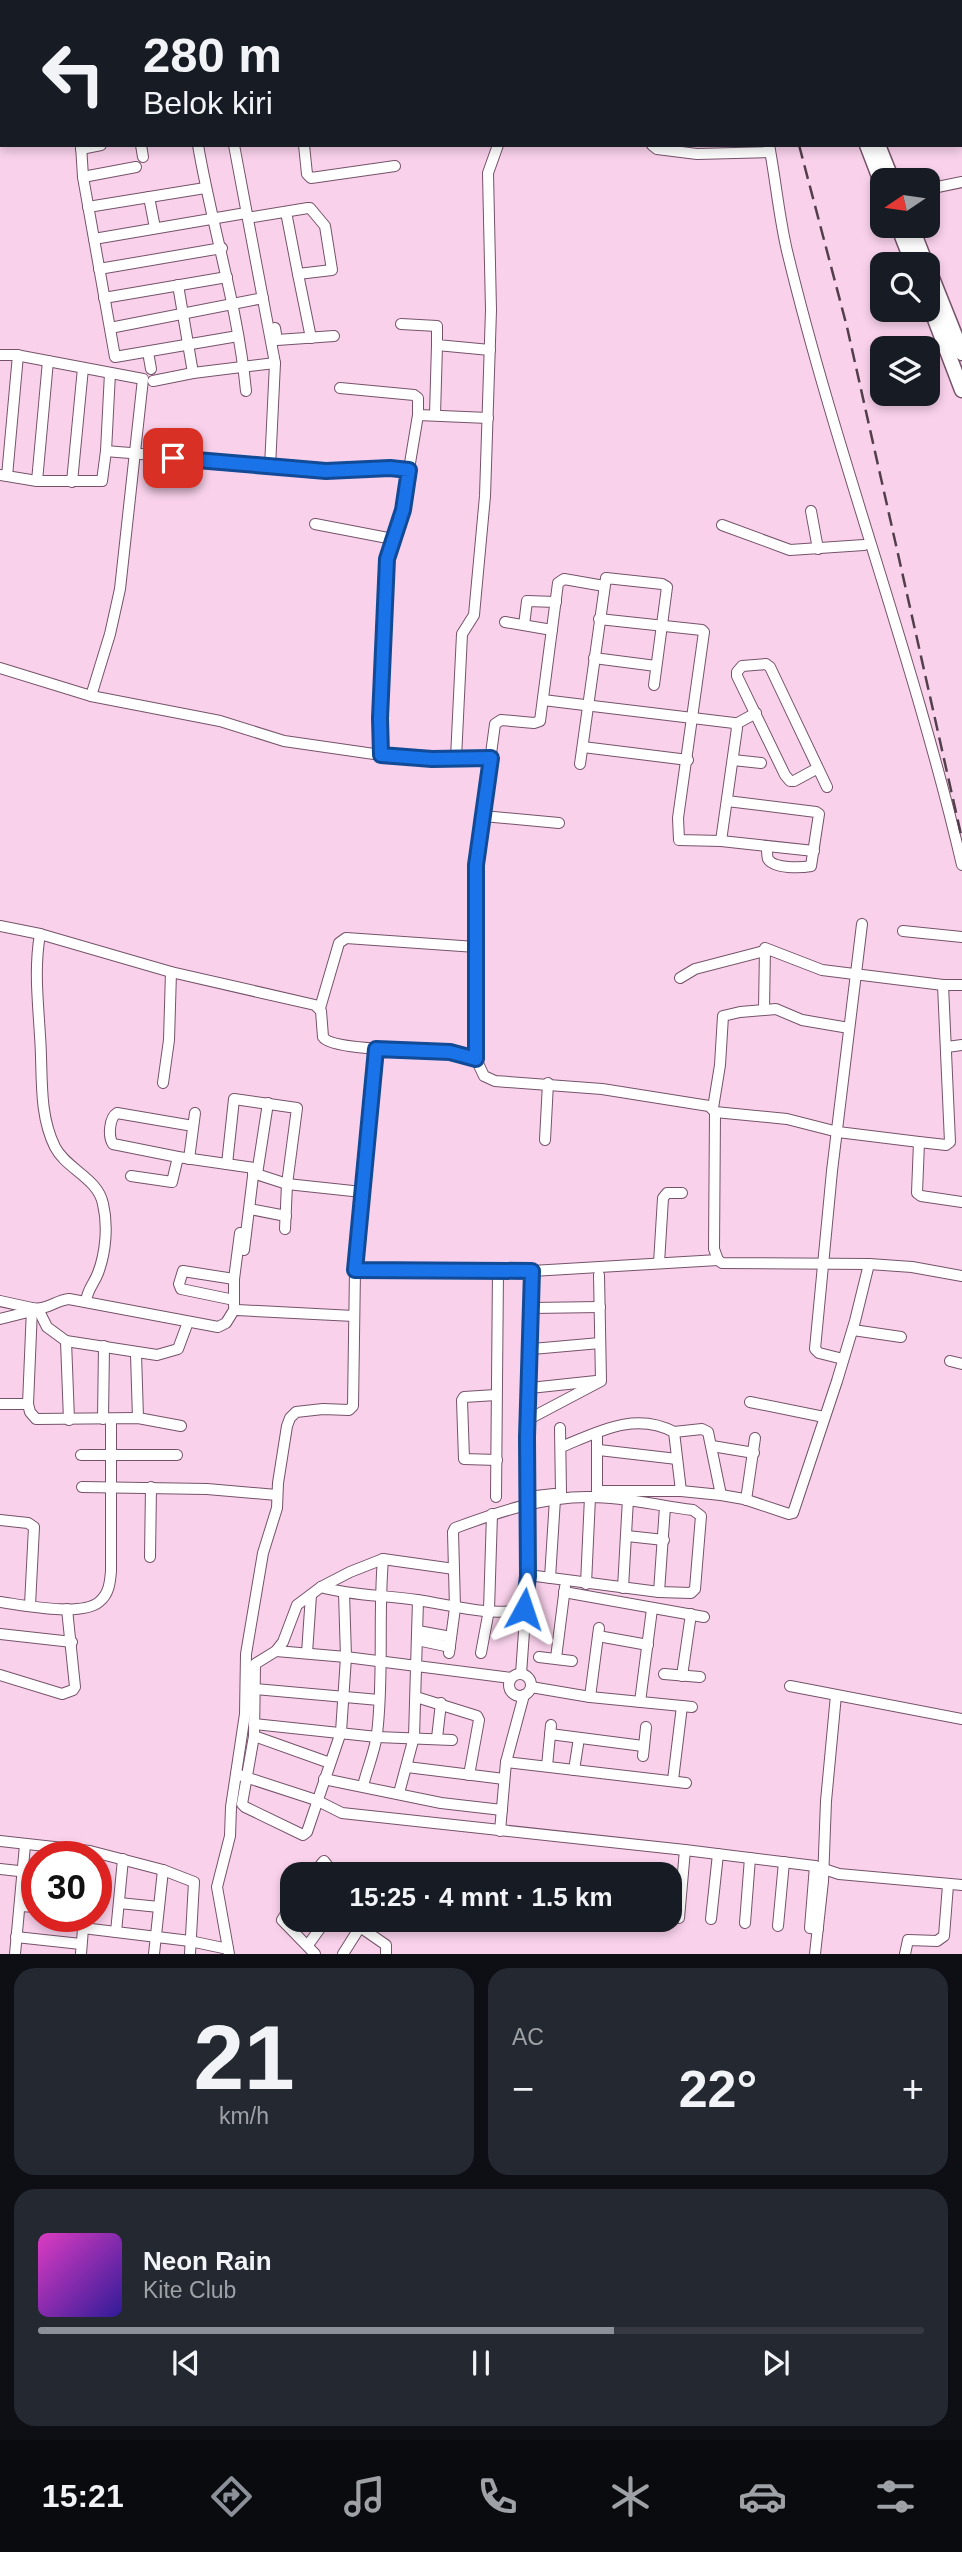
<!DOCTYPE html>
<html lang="id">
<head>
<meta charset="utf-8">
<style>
	:root { --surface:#171b24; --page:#242831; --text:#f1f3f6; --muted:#9ea1a6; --line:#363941; --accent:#8c9099 }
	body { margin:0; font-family:Helvetica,sans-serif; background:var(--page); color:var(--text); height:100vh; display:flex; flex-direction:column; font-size:26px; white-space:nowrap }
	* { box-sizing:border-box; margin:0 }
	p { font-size:23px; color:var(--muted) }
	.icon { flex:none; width:38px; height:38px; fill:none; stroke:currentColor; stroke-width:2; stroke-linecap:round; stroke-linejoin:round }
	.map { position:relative; height:1954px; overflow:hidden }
	.side { display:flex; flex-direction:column; gap:14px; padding:14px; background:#0d0f14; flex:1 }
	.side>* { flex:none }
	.top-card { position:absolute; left:0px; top:0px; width:962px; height:147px; box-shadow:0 4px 10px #0003; background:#171b24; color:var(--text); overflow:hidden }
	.needle { width:46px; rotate:257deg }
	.buttons { position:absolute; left:870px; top:168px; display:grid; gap:14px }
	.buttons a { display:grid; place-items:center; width:70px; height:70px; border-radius:14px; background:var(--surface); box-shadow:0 4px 10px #0003; font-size:35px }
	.speed { position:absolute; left:21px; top:1841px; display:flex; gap:14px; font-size:35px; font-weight:700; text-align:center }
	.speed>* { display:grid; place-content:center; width:91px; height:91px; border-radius:50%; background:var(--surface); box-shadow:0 4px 10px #0003; line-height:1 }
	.speed .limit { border:10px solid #d22; background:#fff; color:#111 }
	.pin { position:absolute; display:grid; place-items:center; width:60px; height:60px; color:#fff; margin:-30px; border-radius:14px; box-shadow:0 4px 10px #0006 }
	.me { position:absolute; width:77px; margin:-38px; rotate:5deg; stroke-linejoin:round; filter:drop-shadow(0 0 5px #0008) }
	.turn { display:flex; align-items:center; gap:24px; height:147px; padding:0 28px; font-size:32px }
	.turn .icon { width:91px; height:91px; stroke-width:2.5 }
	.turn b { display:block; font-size:49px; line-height:60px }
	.big { font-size:52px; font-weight:700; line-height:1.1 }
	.side .card { flex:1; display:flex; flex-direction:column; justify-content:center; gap:10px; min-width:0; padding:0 24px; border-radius:21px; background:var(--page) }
	.side .dial { align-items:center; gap:0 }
	.dial b { font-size:91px; line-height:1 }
	.song { display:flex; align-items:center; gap:21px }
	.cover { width:84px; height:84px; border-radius:10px; background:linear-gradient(135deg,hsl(310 70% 55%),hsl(250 70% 35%)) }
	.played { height:7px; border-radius:4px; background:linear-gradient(90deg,var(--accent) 65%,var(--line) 65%) }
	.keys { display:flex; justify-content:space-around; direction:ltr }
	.heat { display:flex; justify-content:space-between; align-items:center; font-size:38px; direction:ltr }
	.side .tiles { flex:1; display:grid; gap:14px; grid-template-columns:1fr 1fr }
	.card:last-child { grid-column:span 2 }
	.trip { position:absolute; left:280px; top:1862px; width:402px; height:70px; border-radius:21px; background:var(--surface); box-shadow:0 4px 10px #0003; font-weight:700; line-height:70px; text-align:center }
	.tab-bar { display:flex; height:112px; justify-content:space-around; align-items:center; background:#090b0e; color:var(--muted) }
	.tab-bar .icon { width:49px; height:49px }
	.tab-bar .selected { color:var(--accent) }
	.tab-bar b { font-size:32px; color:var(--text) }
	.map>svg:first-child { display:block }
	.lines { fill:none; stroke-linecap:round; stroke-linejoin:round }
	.minor-casing { stroke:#75536a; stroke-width:12 }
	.highway-casing { stroke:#75536a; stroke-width:17 }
	.minor { stroke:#fff; stroke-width:10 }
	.highway { stroke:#fff; stroke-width:14 }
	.rail { stroke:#533f4c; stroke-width:2.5; stroke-dasharray:14 7; stroke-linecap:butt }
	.route-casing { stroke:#114b97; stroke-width:18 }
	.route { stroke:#1a73e8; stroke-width:12 }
</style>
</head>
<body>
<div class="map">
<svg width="962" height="1954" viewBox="0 0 962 1954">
	<rect width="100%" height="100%" fill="#f9d1eb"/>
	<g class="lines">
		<g class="minor-casing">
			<g id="minor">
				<path d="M 232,0 L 232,2"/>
				<path d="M 734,0 L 735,2"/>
				<path d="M 0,2 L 2,2"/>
				<path d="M 507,2 L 507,0"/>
				<path d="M 961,87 L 962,86"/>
				<path d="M 961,124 L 962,123"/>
				<path d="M 81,145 L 83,177 L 115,357 L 238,336"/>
				<path d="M 141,145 L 143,157"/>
				<path d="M 198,145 C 212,227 238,307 246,391"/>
				<path d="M 234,145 L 275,363 L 270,467"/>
				<path d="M 304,145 L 307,174 L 311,178 L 395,166"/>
				<path d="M 652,145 L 657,149 L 697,154 L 770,152"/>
				<path d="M 769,145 C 776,181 779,219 788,255 C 838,460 914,659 962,865"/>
				<path d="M 81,149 L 101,145"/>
				<path d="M 83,177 L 136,167"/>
				<path d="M 928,189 L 962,182"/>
				<path d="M 149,197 L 155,228"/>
				<path d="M 88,207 L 205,188"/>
				<path d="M 253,217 L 308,208 L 310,208 L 325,226 L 332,270 L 298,274 L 286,212"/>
				<path d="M 94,239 L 246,213"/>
				<path d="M 99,269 L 222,248"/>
				<path d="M 298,274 L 311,338"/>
				<path d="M 178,285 L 193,373"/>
				<path d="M 104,298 L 227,277"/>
				<path d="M 401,324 L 437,326 L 437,345 L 490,350"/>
				<path d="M 110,328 L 263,298"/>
				<path d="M 275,328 L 277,340 L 334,336"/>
				<path d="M 148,352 L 151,369"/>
				<path d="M 0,355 L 16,355 L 143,379 L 120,589 L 110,634 L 91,696"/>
				<path d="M 153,381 L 193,373 L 275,363"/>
				<path d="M 340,388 L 414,395 L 418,398 L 418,415"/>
				<path d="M 435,415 L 437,345"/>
				<path d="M 106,451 C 175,456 243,466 311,470 C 344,472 377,464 409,469 L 403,510 L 388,559 L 379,718 L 381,755 L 432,759 L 491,758"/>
				<path d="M 409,469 L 418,415 L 488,418"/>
				<path d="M 0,475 L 37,481 L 102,481 L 106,451 L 110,373"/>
				<path d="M 7,476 L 18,355"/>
				<path d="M 37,481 L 48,361"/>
				<path d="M 72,482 L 83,368"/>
				<path d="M 811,511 L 818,549"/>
				<path d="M 315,524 L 393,539"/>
				<path d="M 722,525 L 790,550 L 864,545"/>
				<path d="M 599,619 L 702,630 L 704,632 L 678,818 L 679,840 L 721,841 L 814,851"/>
				<path d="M 505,622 L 552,630"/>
				<path d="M 524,625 L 527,601 L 556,602"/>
				<path d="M 594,658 L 656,666"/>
				<path d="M 0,668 L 91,696 L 220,721 L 284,741 L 381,755"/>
				<path d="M 543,700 L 734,723 L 737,728 L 721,841"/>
				<path d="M 736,724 L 756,713"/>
				<path d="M 583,747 L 688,760"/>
				<path d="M 456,758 L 462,634 L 474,615 L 485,496 L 491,310 L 488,173 L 498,145"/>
				<path d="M 733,760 L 761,763"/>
				<path d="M 580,764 L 606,578 L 662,584 L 667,587 L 654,685"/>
				<path d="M 818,768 L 794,781 L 790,781 L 785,775 L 737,676 L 737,672 L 742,666 L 766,664 L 770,667 L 827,787"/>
				<path d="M 727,801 L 816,812 L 819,814 L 811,866 C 801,868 774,869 768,859 C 767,857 767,848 767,846"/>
				<path d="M 483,816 L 559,823"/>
				<path d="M 0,926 L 40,934 L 171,972 L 315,1005 L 321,1011 L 323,1037 C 333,1052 428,1049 450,1052 C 460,1053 468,1055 476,1059 L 484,1076 L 495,1081 L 602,1089 L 709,1106 L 715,1112 L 714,1249 L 718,1260 L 722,1263 L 869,1264 L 912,1267 L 962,1276"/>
				<path d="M 903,931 L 962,937"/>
				<path d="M 40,934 C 34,969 38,1001 40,1036 C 43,1073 38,1113 55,1147 C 66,1169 98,1178 103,1204 C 108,1225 106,1252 98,1273 C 94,1284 87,1289 86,1302"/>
				<path d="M 680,978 L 695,969 L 764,951"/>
				<path d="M 320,1008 L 339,943 L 346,938 L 476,947"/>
				<path d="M 764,1009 L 765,948 L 822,970 L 943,985 L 962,985"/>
				<path d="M 947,1047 L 962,1045"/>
				<path d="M 476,1059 L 476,865 L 495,724 L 501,720 L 534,723 L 540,721 L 558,583 L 564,579 L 604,586"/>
				<path d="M 163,1083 L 169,1040 L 171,972"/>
				<path d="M 713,1108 L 720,1065 L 723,1016 L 740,1012 L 776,1009 L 802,1020 L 849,1028"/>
				<path d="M 715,1112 L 787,1119 L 838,1132 L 919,1142 L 917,1193 L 921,1196 L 962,1202"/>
				<path d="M 193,1126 L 117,1113 C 109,1118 108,1137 113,1144 L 178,1157 L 254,1168 L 244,1250"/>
				<path d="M 545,1140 L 548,1083"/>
				<path d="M 919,1142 L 946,1145 L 950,1142 L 943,985"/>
				<path d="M 189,1159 L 195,1113"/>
				<path d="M 227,1164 L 234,1099 L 297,1108 L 287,1184 L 285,1229"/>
				<path d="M 253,1173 L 287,1184 L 362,1192"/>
				<path d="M 257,1174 L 268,1103"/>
				<path d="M 131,1176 L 172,1182 L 178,1157"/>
				<path d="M 250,1209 L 286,1216"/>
				<path d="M 659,1263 L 663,1198 L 667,1193 L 682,1193"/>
				<path d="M 355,1270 L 376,1049"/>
				<path d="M 234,1300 L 181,1289 L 179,1284 L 183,1271 L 234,1279"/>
				<path d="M 0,1301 L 32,1308 L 28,1404 L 30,1412 L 36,1419 L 138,1418 L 181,1426"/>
				<path d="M 234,1306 L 234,1279 L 240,1233"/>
				<path d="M 32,1308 C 46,1311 56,1300 69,1299 L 218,1327 L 226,1323 L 234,1310 L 237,1310 L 354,1316"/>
				<path d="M 532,1308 L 600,1307"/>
				<path d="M 38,1309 L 47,1327 L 66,1341 L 157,1355 L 178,1349 L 188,1322"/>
				<path d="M 0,1319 L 32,1311"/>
				<path d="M 853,1330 L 901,1337"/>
				<path d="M 66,1341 L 69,1420"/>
				<path d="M 532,1349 L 600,1343"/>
				<path d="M 136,1354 L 138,1418"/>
				<path d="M 843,1359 L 819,1353 L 815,1349 L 832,1171 L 862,924"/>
				<path d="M 950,1361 L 962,1364"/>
				<path d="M 530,1388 L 596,1381"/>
				<path d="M 496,1395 L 464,1397 L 462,1400 L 464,1459 L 497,1460"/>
				<path d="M 750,1402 L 824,1417"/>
				<path d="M 0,1404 L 28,1404"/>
				<path d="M 103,1419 L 104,1346"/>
				<path d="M 529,1419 L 601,1381 L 599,1275"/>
				<path d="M 560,1428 L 561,1493"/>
				<path d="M 597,1433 L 597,1491"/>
				<path d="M 712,1446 L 754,1453"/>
				<path d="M 561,1447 C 598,1432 635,1411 674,1432 L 681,1491"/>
				<path d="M 599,1450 L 677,1459"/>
				<path d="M 81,1455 L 177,1455"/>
				<path d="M 82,1487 L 207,1489 L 277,1495"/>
				<path d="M 601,1491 L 681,1491 L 721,1495 L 708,1432 L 702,1429 L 674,1432"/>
				<path d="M 721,1495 L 744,1499 L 789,1514 L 793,1513 L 837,1381 L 855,1321 L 869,1264"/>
				<path d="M 496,1497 L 498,1270"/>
				<path d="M 527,1497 L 554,1494"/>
				<path d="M 746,1500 L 755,1438"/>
				<path d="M 0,1520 L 28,1523 L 34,1527 L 30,1605"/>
				<path d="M 627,1536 L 664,1540"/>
				<path d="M 150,1557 L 151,1487"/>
				<path d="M 550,1578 L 555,1499"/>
				<path d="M 586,1584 L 590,1497"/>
				<path d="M 321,1587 C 352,1596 384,1595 417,1600 C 452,1605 489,1617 524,1609"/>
				<path d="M 623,1588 L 628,1499"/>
				<path d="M 564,1592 L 704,1617"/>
				<path d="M 659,1592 L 665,1507"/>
				<path d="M 344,1593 L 346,1657 L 341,1732 L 307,1832 L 303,1835 L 245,1807 L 242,1804 L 254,1736 L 255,1664 L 276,1651 L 283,1642 L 297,1605 L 321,1587 L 350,1572 L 383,1559 L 454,1569"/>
				<path d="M 0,1602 C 23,1605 81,1617 99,1602 C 109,1594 110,1583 111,1571 L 111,1419"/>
				<path d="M 418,1631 L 451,1637"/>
				<path d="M 0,1634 L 72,1642"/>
				<path d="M 598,1636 L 648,1645"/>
				<path d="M 417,1640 L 450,1647"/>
				<path d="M 276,1651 L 346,1657 L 511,1678"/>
				<path d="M 307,1653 L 311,1595"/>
				<path d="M 449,1653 L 455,1608 L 453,1532 L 455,1528 C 498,1512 545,1496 591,1497 C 626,1497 659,1506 693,1510 L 701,1516 L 695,1589 L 691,1593 L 659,1592 L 528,1575"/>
				<path d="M 481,1653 L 489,1610 L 492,1514"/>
				<path d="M 539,1657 L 572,1661"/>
				<path d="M 556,1658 L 565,1587"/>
				<path d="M 521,1674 L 528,1575 L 527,1437 L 532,1271"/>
				<path d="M 664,1674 L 700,1677"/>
				<circle cx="520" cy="1685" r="11"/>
				<path d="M 0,1675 L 62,1694 L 73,1690 L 75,1687 L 67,1609"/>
				<path d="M 682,1676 L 691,1614"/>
				<path d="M 790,1686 L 962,1719"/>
				<path d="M 531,1687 L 590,1697 L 692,1707"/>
				<path d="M 255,1689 L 379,1700"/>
				<path d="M 416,1697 L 477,1716 L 479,1720 L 469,1775"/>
				<path d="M 590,1697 L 599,1628"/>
				<path d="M 640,1702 L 652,1609"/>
				<path d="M 254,1724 L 377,1737 L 452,1740"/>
				<path d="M 550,1734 L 643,1746"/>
				<path d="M 254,1736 L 330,1763"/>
				<path d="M 437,1738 L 441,1703"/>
				<path d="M 643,1756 L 646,1727"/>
				<path d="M 506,1762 L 686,1783"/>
				<path d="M 547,1766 L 551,1725"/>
				<path d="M 407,1767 L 504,1779"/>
				<path d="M 574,1770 L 579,1738"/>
				<path d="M 236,1774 L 316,1800 L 342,1813 L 685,1850 L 815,1866 L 839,1874 L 962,1885"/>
				<path d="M 324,1779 L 441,1803 L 502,1810"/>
				<path d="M 673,1780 L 682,1706"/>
				<path d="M 363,1786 C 367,1769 375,1751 377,1734 C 384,1676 378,1617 383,1559"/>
				<path d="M 399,1793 L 414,1737 L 418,1600"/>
				<path d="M 500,1831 L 506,1762 L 524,1695"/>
				<path d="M 0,1841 L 90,1851 L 163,1870 L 194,1882 L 190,1954"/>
				<path d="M 815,1866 L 810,1928 L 818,1929"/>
				<path d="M 0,1869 L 37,1873"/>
				<path d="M 313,1874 L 324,1861 L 334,1874"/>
				<path d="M 119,1903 L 159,1907"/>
				<path d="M 292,1904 L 282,1920 L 315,1954"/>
				<path d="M 20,1906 L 37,1907"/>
				<path d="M 679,1918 L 685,1850"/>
				<path d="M 711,1919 L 718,1854"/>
				<path d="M 745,1923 L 750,1858"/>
				<path d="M 778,1926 L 784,1862"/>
				<path d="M 83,1928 L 190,1941 L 228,1949"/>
				<path d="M 116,1932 L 123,1859"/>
				<path d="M 16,1937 L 81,1944"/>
				<path d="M 308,1945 L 326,1920"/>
				<path d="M 15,1954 L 25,1845"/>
				<path d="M 81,1954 L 84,1916"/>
				<path d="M 154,1954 L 163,1870"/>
				<path d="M 229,1954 L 217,1887 L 230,1836 L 231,1807 L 245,1714 L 246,1654 L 263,1553 L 277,1508 L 278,1483 L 287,1426 L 290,1418 L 296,1412 L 323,1409 L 349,1410 L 353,1406 L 355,1270 L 532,1271 L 718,1260"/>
				<path d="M 343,1954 L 360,1927 L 386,1945 L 386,1954"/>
				<path d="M 815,1954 L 823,1881 L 826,1801 L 836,1695"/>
				<path d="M 905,1954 L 908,1940 L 937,1941 L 944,1936 L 948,1885"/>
			</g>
		</g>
		<g class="highway-casing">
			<g id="highway">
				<path d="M 810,0 L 811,2"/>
				<path d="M 824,0 L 825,2"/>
				<path d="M 867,145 L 882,184"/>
				<path d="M 878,145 L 892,180"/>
				<path d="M 898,226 L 913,264"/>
				<path d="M 911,226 L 926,264"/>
				<path d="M 928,268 L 962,353"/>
				<path d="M 928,301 L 962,390"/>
			</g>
		</g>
		<use href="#minor" class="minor"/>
		<use href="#highway" class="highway"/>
		<g class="rail">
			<path d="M 760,0 L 760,2"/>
			<path d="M 799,145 L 847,327 L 962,839"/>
		</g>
	</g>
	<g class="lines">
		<g class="route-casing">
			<path id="route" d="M 173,458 L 326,471 L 390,468 L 409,470 L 403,510 L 387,559 L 380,718 L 381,755 L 432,759 L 491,758 L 476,865 L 476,1059 L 450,1052 L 376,1049 L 355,1270 L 532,1271 L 527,1437 L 528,1576 L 524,1609"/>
		</g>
		<use href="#route" class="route"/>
	</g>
</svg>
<div class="buttons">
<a><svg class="needle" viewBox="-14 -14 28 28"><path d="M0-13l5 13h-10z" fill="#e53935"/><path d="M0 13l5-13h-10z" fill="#9ea1a6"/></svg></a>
<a><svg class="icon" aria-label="search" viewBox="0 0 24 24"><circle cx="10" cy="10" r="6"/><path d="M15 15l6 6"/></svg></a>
<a><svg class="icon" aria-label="layers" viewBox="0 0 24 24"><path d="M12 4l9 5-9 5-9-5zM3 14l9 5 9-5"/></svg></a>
</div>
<div class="speed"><div class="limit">30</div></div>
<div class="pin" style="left:173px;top:458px;background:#d93025"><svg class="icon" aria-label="arrive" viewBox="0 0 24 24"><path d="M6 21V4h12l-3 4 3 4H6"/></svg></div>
<svg class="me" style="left:524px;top:1609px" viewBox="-20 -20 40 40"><path d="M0-17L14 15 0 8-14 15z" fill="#1a73e8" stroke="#fff" stroke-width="4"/></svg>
<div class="trip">15:25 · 4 mnt · 1.5 km</div>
<div class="top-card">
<div class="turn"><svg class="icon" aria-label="left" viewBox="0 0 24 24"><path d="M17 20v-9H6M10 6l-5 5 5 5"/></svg><div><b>280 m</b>Belok kiri</div></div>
</div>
</div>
<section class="side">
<div class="tiles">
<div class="card dial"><b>21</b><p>km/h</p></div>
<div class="card"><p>AC</p>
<div class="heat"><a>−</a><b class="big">22°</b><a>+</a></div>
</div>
<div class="card">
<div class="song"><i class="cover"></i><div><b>Neon Rain</b><p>Kite Club</p></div></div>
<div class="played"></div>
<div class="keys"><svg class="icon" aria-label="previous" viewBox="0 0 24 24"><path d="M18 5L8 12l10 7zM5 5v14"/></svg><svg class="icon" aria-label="pause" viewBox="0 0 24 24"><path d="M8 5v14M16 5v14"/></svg><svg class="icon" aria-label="next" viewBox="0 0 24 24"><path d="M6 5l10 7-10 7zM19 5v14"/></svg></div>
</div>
</div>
</section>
<nav class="tab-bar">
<b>15:21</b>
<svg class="icon selected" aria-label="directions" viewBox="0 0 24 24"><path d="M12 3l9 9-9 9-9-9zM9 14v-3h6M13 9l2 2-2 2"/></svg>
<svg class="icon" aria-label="music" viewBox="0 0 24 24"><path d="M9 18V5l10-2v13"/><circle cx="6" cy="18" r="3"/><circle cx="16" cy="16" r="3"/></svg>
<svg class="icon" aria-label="phone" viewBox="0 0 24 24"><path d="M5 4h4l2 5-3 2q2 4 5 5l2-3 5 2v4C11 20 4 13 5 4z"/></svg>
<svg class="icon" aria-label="climate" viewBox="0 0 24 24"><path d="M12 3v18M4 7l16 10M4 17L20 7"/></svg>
<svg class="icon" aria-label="car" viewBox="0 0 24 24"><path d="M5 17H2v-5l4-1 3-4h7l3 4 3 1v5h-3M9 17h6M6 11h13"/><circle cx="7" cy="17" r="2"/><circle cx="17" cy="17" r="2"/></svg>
<svg class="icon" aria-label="filters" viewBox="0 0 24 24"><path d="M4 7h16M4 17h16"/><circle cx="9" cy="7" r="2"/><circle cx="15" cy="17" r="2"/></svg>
</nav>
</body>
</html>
